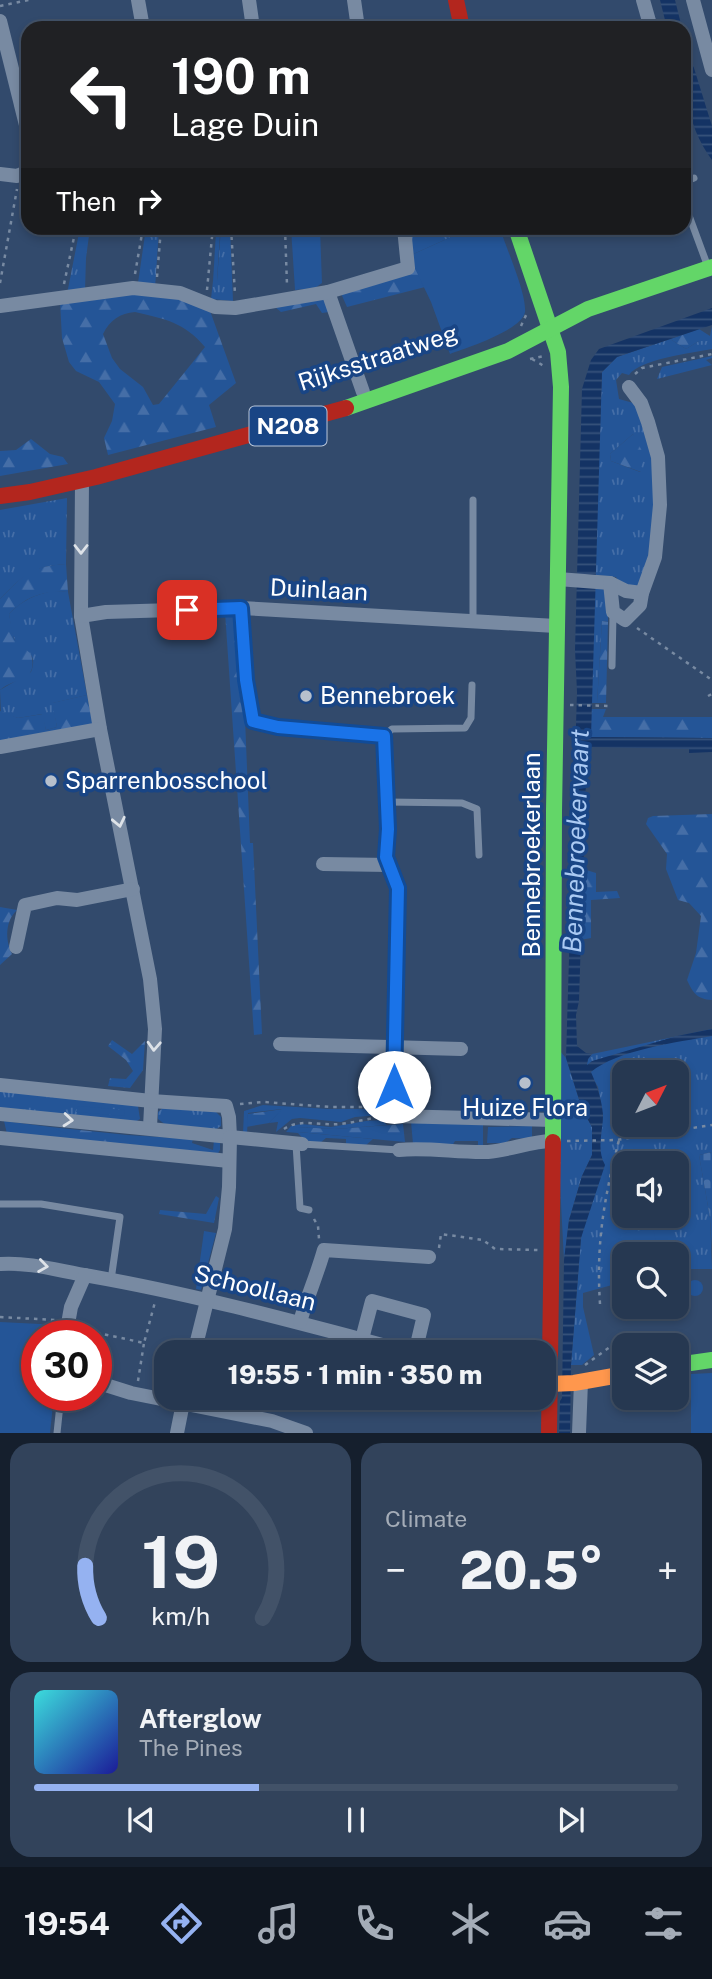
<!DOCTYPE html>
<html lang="en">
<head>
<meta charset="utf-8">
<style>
	:root { --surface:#263851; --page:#32435b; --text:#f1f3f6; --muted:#a4acb7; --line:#425268; --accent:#95b2f1 }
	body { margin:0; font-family:"Public Sans",sans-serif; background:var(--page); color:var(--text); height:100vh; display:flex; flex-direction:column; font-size:26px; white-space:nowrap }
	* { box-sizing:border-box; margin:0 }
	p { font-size:23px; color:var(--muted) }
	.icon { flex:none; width:38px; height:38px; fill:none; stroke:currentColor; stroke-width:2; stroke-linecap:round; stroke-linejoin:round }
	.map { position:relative; height:1433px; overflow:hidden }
	.details { display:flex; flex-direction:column; gap:10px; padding:10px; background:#151f2d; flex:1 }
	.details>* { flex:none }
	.guide { position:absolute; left:21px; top:21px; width:670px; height:214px; border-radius:21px; box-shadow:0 4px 10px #0003,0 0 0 2px var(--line); background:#202124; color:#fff; overflow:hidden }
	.needle { width:46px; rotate:48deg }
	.tools { position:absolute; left:612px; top:1060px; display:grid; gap:14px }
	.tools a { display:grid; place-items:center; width:77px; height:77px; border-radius:14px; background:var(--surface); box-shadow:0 4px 10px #0003,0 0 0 2px var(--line); font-size:35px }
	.speed { position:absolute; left:21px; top:1320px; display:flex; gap:14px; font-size:35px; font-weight:700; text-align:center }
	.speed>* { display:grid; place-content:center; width:91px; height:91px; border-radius:50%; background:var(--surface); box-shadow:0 4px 10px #0003,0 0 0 2px var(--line); line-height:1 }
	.speed .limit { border:10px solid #d22; background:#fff; color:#111 }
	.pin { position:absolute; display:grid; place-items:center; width:60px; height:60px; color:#fff; margin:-30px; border-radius:14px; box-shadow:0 4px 10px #0006 }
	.me { position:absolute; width:77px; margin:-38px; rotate:0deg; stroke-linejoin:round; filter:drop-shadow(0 0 5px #0008) }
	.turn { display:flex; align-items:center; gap:24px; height:147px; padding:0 35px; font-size:32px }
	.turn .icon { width:91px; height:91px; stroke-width:2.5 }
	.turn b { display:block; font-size:49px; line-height:60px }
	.then { display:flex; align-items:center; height:66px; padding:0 35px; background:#0003; gap:14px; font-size:26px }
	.big { font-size:52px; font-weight:800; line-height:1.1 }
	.details .card { flex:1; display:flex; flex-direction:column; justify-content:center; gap:10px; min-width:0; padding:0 24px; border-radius:21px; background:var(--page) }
	.details .dial { align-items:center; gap:0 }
	.dial svg { height:182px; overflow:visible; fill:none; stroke:var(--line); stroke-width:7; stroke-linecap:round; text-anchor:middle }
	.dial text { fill:var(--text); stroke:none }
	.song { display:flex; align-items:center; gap:21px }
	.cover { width:84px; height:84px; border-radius:10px; background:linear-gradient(135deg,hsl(180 70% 55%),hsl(240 70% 35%)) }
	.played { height:7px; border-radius:4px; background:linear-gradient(90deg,var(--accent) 35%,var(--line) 35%) }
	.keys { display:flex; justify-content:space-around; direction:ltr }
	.heat { display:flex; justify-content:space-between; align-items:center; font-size:38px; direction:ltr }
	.details .tiles { flex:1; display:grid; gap:10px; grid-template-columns:1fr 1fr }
	.card:last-child { grid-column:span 2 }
	.trip { position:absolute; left:154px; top:1340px; width:402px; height:70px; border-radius:21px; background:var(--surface); box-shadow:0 4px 10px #0003,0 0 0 2px var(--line); font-weight:800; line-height:70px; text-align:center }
	.tab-bar { display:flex; height:112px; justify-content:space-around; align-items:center; background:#0f1620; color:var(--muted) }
	.tab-bar .icon { width:49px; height:49px }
	.tab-bar .selected { color:var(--accent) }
	.tab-bar b { font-size:32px; color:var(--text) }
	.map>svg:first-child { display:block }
	.grass { fill:url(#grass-tufts); fill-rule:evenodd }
	.forest { fill:url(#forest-firs); fill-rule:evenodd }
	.cemetery { fill:url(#cemetery-stones) }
	.green { fill:#245597 }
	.water { fill:url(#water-rules) }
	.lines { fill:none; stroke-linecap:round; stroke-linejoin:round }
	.path { stroke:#788aa2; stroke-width:2.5; stroke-dasharray:3.5 5; stroke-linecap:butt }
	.lane { stroke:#788aa2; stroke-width:7 }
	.street { stroke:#788aa2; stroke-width:14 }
	.fast { stroke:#63d668; stroke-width:16 }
	.slow { stroke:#ff974d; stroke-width:16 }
	.jam { stroke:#b3261e; stroke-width:16 }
	.oneway { stroke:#dde2e8 }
	.route-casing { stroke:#114b97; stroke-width:18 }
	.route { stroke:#1a73e8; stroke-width:12 }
	.poi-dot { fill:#b7c0cc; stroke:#194585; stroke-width:2.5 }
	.labels { text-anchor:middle; stroke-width:7; stroke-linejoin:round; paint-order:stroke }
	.shield { fill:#194585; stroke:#bac7da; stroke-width:2 }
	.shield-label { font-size:23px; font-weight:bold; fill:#fff }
	.street-label { font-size:24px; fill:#fff; stroke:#194585 }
	.poi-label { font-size:24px; fill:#fff; stroke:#194585; text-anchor:start }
	.water-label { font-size:26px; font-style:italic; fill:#abcaf3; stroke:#194585 }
</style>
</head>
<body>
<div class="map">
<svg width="712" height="1433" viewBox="0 0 712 1433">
	<defs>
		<pattern id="grass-tufts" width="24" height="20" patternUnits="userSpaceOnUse" patternTransform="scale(1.75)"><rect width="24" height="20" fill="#245597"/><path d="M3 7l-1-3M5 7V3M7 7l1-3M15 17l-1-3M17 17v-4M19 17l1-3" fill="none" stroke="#456ea7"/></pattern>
		<pattern id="forest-firs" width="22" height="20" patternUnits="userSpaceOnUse" patternTransform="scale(1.75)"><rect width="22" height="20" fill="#245597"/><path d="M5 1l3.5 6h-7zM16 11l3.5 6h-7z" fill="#456ea7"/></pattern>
		<pattern id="cemetery-stones" width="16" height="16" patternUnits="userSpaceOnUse" patternTransform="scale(1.75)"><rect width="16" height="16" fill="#245597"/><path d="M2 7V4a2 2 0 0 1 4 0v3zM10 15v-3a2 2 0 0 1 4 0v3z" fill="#456ea7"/></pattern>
		<pattern id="water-rules" width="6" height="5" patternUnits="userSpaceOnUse" patternTransform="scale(1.75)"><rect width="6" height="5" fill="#143364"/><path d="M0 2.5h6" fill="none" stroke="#37527b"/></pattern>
	</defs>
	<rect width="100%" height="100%" fill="#324a6c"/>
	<g class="grass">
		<path d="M 80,228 L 90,228 L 86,258 L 85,290 L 67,294 Z"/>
		<path d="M 146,228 L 159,228 L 155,288 L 138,283 Z"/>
		<path d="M 221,228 L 230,228 L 233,301 L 211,299 L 213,281 L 217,281 Z"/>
		<path d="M 408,228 L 471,228 L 409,256 Z"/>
		<path d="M 670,339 L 686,349 L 699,341 L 712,341 L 712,349 C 692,353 640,359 629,375 L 622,373 L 616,380 L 619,399 L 637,404 L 653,463 L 655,494 L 648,562 L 638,587 L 620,584 L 616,577 L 594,575 L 602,372 L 617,357 ZM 633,434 L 641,472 L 640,472 L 611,461 L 610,454 Z"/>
		<path d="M 712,356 L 712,358 L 706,360 L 712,365 L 657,379 L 662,367 Z"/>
		<path d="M 67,498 L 66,564 C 33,566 22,576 0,599 L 0,510 Z"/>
		<path d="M 594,588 L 603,589 C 610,600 608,610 608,622 L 602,621 L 597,703 L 591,703 Z"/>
		<path d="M 53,591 L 68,592 L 87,695 L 53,703 L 57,727 L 46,730 L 42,714 L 18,718 L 1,713 L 0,690 L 31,672 C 40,650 20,652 14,638 C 11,631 10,620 9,614 C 22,600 35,595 53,591 Z"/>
		<path d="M 712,1029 L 712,1152 L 699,1155 L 710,1218 L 712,1269 L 677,1269 L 677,1255 L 625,1255 L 625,1277 L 612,1285 L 583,1293 L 583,1307 L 594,1355 L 582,1365 L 571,1365 L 581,1238 L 600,1156 L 600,1136 L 603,1117 L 598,1087 L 586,1066 L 588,1059 L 592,1054 ZM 625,1073 L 677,1073 L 677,1125 L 625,1125 ZM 625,1164 L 677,1164 L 677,1216 L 625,1216 Z"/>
		<path d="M 560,1051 L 566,1058 L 582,1109 L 592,1127 L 592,1155 L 582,1176 L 569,1220 L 564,1260 L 558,1145 Z"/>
		<path d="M 0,1091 L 138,1106 L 140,1119 L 135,1122 L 0,1109 Z"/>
		<path d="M 164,1107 L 215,1111 L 221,1117 L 221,1126 L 215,1130 L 166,1125 L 158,1119 L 158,1112 Z"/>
	</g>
	<g class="forest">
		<path d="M 414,265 L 425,287 L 347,307 L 340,291 Z"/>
		<path d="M 125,292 L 163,294 L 209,308 L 236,383 L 209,405 L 216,427 L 108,455 L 104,438 L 112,421 L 115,404 L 99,382 L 76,371 L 69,362 L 62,338 L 60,302 ZM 135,312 C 165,319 184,322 205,347 L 159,404 L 153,405 L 143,387 L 120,369 L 112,358 L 103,334 C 110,320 120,313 135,312 Z"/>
		<path d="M 324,298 L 329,312 L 322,313 L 316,304 L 281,312 L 275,307 Z"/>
		<path d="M 712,326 L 712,341 L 699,341 L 686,349 L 670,339 L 699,329 L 710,336 Z"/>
		<path d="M 633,434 L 642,451 L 641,472 L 611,461 L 610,454 Z"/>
		<path d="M 31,439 L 50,454 L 63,457 L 68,464 L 0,476 L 0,451 L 16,450 Z"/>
		<path d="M 66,564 L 68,592 C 44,590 26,596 9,614 L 14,639 L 31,654 C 39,682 15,677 0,690 L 0,599 C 25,574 28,567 66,564 Z"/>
		<path d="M 225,612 L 236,613 L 245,718 L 250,843 L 253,843 L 262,1034 L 254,1035 Z"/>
		<path d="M 602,621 L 608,622 L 606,703 L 597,703 Z"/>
		<path d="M 87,695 L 93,725 L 0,743 L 0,711 L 18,718 L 43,714 L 46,730 L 57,727 L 52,703 Z"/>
		<path d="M 591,709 L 606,709 L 603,717 L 712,717 L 712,738 L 591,737 Z"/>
		<path d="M 712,814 L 712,1000 C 697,999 693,993 687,980 L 696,953 L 701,916 L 689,903 L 678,900 L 666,869 L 667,854 L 646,824 L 648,818 L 653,816 Z"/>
		<path d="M 583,869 L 596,873 L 596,892 L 617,891 L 620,898 L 591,900 L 591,938 L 580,940 Z"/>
		<path d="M 0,907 L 17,910 C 5,921 5,940 12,954 L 0,965 Z"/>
		<path d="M 112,1040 L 132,1054 L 145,1041 L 143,1070 L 130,1088 L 108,1086 L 110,1078 L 126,1079 L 133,1071 L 126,1060 L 108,1046 Z"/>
		<path d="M 283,1109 L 269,1123 L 246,1127 L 248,1114 Z"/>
		<path d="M 403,1124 L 405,1142 L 298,1132 L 298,1127 L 335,1129 Z"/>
		<path d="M 51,1127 L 127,1135 L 127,1144 L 62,1139 Z"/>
		<path d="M 216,1196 L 219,1198 L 214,1223 L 159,1214 L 160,1210 L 206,1214 Z"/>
	</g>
	<path class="cemetery" d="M 712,1152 L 712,1251 L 710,1218 L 699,1155 Z"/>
	<g class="green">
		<path d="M 291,228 L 320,228 L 322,283 L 315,288 L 295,290 Z"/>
		<path d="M 471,228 L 500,228 C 506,248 527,294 525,312 C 522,330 467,348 450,354 L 431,302 L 409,256 Z"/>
		<path d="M 216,232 L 220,233 L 217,281 L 213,281 Z"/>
		<path d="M 263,1105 L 329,1109 L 382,1109 L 383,1115 L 355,1117 L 341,1122 L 300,1118 L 292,1119 L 276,1132 L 278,1122 L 269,1123 L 282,1109 L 248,1113 L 247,1135 L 243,1133 L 244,1111 Z"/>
		<path d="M 78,1106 L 125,1110 L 124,1116 L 76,1112 Z"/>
		<path d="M 382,1120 L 387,1125 L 335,1129 L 298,1127 L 298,1132 L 373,1139 L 365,1146 L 346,1145 L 346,1139 L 326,1138 L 320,1143 L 306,1142 L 298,1133 L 286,1132 L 291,1126 L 301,1124 L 331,1127 L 366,1121 Z"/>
		<path d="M 4,1121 L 51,1127 L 68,1134 L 62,1139 L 7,1134 Z"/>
		<path d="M 411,1122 L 483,1125 L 483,1146 L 478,1146 L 478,1141 L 455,1141 L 452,1146 L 413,1144 Z"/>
		<path d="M 532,1126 L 532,1139 L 512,1138 L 505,1143 L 487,1143 L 488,1127 Z"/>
		<path d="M 127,1135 L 193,1139 L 192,1143 L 213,1150 L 214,1140 L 220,1142 L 220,1150 L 217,1155 L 127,1144 Z"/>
		<path d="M 653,1228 L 659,1255 L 625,1255 L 625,1258 L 620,1234 Z"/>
		<path d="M 204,1231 L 216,1233 L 201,1290 L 196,1289 Z"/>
		<circle cx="695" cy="1288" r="8"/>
		<path d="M 0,1322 L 61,1325 L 60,1335 L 37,1335 L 37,1395 L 54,1395 L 50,1433 L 0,1433 Z"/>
		<path d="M 712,1373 L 712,1433 L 691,1433 L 691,1374 Z"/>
	</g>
	<g class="water">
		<path d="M 660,0 L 675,0 L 682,28 L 667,28 Z"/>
		<path d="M 684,36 L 712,126 L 712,160 C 684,123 684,80 684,36 Z"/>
		<path d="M 712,308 L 712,325 L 617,357 L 602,372 L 591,737 L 712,738 L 712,752 L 689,753 L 689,749 L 587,747 L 579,1001 L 576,1015 L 577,1046 L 586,1053 L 592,1054 L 588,1059 L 587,1065 L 592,1061 L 677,1036 L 712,1029 L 712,1036 C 678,1042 617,1050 591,1072 C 597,1086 602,1100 603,1115 C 603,1133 596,1148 605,1165 L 581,1238 L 571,1365 L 570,1433 L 559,1433 L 560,1401 L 562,1398 L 564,1260 L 569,1220 L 582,1176 L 592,1155 L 592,1127 L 582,1109 L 566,1058 L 577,692 L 575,650 L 582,389 L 591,360 L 599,349 Z"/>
	</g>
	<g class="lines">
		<g class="path">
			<path d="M 0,6 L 29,0"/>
			<path d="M 231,228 L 235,294"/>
			<path d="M 285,228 L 287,285"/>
			<path d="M 135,274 L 143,228"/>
			<path d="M 157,277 L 161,228"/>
			<path d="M 0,283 L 17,189"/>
			<path d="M 64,284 L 76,228"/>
			<path d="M 207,290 L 212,237"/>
			<path d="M 521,326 L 527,313"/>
			<path d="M 530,359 L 544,356"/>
			<path d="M 532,359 L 544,366"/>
			<path d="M 635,374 L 642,368 L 712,354"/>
			<path d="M 637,628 L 712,680"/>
			<path d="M 708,696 L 712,694"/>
			<path d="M 570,705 L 612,706"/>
			<path d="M 240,1104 L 264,1102 L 330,1107 L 380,1107"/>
			<path d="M 284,1129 C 300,1118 320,1126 339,1124 C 354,1123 368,1118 383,1117"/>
			<path d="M 567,1141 L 616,1140 L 712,1125"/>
			<path d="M 314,1219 L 318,1226 L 319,1239"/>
			<path d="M 439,1248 L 441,1234 L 483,1240 L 495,1249 L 539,1250"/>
			<path d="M 600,1304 C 596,1243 604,1199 619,1140"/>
			<path d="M 0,1317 L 55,1320"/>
			<path d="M 80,1329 L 144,1343 L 155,1302"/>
			<path d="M 585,1365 L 610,1347"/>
			<path d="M 138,1381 L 144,1343"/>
		</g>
		<g class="lane">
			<path d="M 684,182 L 694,178"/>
			<path d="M 684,202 L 708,267"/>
			<path d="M 213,230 L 213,228"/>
			<path d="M 473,621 L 473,500"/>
			<path d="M 612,666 L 613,614"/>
			<path d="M 384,736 L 392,729 L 465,728 L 471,718 L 472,685"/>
			<path d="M 387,802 L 462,803 L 477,809 L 479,855"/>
			<path d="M 296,1144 L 300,1208 L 309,1210"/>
			<path d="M 302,1144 L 399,1150"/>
			<path d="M 0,1204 L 41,1204 L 120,1217 L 111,1280"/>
			<path d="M 57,1433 L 61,1395"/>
		</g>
		<g class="street">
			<path d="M 138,0 L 143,28"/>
			<path d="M 249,0 L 253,28"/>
			<path d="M 354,0 L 358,28"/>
			<path d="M 643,0 L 651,28"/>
			<path d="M 693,0 L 712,70"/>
			<path d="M 0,21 L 28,133"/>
			<path d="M 0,174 L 17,176 L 28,171"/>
			<path d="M 328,292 L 363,392"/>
			<path d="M 0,306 L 133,288 L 180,293 L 215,307 L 235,308 L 328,292 L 408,268 L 404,228"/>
			<path d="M 82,481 L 81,616 L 100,729 L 150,979 L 155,1029 L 150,1127"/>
			<path d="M 558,579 L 610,583 L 626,591 L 642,593"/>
			<path d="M 610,583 L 613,612 L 625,620 L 640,605 L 642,593 L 655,557 L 660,505 L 658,457 L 648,422 L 641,403 L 629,387"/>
			<path d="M 241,608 L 245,680 L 253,721 L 278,727 L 384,736 L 388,829 L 386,857 L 398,889 L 394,1116 L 553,1120"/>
			<path d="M 81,616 L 106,612 L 241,608 L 556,626"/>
			<path d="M 0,747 L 100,729"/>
			<path d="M 323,864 L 389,865"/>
			<path d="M 16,947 L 25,905 L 57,898 L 77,900 L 133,889"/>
			<path d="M 280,1044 L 461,1049"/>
			<path d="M 0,1085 L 151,1101 L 226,1106 L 229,1117 L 230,1137 L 0,1114"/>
			<path d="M 0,1138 L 229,1161"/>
			<path d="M 399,1150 C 428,1147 458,1153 488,1152 C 510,1150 532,1141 553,1141"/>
			<path d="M 0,1264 C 31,1262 59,1271 90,1276 C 199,1295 306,1325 413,1353"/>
			<path d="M 300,1322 C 307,1297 317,1275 324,1250 L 429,1257"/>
			<path d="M 66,1335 L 71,1307 L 85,1275"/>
			<path d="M 362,1339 L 372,1301 L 424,1315 L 415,1353"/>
			<path d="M 194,1353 L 225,1229 L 229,1187 L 230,1137 L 302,1144"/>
			<path d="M 96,1382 L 131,1393 L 272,1421 L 306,1433"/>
			<path d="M 177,1433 L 184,1398"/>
			<path d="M 579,1433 L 581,1382"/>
		</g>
		<g class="fast">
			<path d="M 516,228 L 558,352 L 561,387 L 554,811 L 553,1142"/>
			<path d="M 346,408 L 508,351 L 588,309 L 712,267"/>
			<path d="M 677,1365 L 712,1360"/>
		</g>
		<path class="slow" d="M 550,1384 L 574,1383 L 625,1374"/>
		<g class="jam">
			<path d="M 456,0 L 462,28"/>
			<path d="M 0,496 L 30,492 L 96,477 L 346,408"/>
			<path d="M 549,1433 L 553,1142"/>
		</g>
	</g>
	<defs><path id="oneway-chevron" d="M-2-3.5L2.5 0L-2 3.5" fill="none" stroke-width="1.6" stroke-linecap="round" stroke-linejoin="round" transform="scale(1.75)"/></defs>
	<g class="oneway">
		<use href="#oneway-chevron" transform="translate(81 549) rotate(90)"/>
		<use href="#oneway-chevron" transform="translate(119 822) rotate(78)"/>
		<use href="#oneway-chevron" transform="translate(154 1046) rotate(93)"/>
		<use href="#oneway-chevron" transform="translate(68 1120) rotate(5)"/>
		<use href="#oneway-chevron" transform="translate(43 1266) rotate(8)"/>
	</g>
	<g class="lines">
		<g class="route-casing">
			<path id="route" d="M 187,610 L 241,608 L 246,680 L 253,721 L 278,727 L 384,736 L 388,829 L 386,857 L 398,888 L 394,1087"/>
		</g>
		<use href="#route" class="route"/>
	</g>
	<g class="poi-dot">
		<circle cx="306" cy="696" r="7"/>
		<circle cx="51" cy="781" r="7"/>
		<circle cx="525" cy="1083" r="7"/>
	</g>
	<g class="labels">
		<rect class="shield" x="249.5" y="406.5" width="77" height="39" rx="5"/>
		<g class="shield-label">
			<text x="288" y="434">N208</text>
		</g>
		<g class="street-label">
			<text transform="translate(378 358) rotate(-18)" y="8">Rijksstraatweg</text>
			<text transform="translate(319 590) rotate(3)" y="8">Duinlaan</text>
			<text transform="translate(532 855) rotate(-90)" y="8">Bennebroekerlaan</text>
			<text transform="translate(255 1288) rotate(14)" y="8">Schoollaan</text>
		</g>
		<g class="poi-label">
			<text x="320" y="704">Bennebroek</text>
			<text x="65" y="789">Sparrenbosschool</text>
			<text x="525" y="1116" text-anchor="middle">Huize Flora</text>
		</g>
		<g class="water-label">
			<text transform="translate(576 841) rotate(-88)" y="9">Bennebroekervaart</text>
		</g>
	</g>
</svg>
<div class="tools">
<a><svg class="needle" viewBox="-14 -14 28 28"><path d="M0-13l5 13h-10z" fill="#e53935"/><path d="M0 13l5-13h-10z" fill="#a4acb7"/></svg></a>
<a><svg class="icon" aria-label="sound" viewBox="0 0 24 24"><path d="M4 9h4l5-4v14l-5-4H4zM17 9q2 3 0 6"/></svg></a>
<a><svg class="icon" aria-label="search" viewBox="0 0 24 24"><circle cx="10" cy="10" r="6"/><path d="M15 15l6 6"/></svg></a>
<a><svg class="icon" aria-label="layers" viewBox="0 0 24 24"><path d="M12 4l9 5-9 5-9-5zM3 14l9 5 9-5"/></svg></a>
</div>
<div class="speed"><div class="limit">30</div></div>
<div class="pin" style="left:187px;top:610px;background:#d93025"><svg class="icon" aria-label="arrive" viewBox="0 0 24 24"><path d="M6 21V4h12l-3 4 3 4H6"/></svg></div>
<svg class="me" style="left:394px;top:1087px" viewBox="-20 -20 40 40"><circle r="19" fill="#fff"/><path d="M0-13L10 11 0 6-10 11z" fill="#1a73e8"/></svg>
<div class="trip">19:55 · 1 min · 350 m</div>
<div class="guide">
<div class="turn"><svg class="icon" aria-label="left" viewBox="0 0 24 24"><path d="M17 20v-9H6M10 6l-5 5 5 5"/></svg><div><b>190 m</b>Lage Duin</div></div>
<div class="then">Then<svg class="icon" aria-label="right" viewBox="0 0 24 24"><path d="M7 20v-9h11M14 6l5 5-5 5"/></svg></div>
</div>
</div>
<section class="details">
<div class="tiles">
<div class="card dial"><svg viewBox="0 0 100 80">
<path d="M14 69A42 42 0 1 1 86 69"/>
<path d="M14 69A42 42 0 0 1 8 46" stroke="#95b2f1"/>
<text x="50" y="56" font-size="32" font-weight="700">19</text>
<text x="50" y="72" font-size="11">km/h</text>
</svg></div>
<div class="card"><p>Climate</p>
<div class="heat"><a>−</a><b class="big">20.5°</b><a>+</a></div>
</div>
<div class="card">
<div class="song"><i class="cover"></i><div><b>Afterglow</b><p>The Pines</p></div></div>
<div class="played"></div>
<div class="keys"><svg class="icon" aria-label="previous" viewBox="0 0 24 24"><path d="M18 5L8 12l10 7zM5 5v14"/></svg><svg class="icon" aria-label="pause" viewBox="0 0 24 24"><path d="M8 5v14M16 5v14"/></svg><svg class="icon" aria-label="next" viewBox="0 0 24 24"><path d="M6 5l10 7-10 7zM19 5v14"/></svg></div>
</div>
</div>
</section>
<nav class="tab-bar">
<b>19:54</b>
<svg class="icon selected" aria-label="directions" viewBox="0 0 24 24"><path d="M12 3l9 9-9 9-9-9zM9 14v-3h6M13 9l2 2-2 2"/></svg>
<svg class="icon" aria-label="music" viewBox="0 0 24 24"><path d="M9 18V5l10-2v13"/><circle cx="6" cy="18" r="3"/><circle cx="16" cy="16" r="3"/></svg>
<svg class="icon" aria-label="phone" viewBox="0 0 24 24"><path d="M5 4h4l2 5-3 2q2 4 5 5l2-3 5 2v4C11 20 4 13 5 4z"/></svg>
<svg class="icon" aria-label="climate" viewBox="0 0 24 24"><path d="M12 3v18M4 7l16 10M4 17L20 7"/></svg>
<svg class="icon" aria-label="car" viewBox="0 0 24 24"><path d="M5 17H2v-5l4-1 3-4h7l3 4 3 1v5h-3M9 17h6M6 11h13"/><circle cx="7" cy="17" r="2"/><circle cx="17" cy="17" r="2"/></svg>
<svg class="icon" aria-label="filters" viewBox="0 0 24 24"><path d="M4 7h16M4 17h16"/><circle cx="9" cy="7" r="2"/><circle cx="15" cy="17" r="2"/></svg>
</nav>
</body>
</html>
